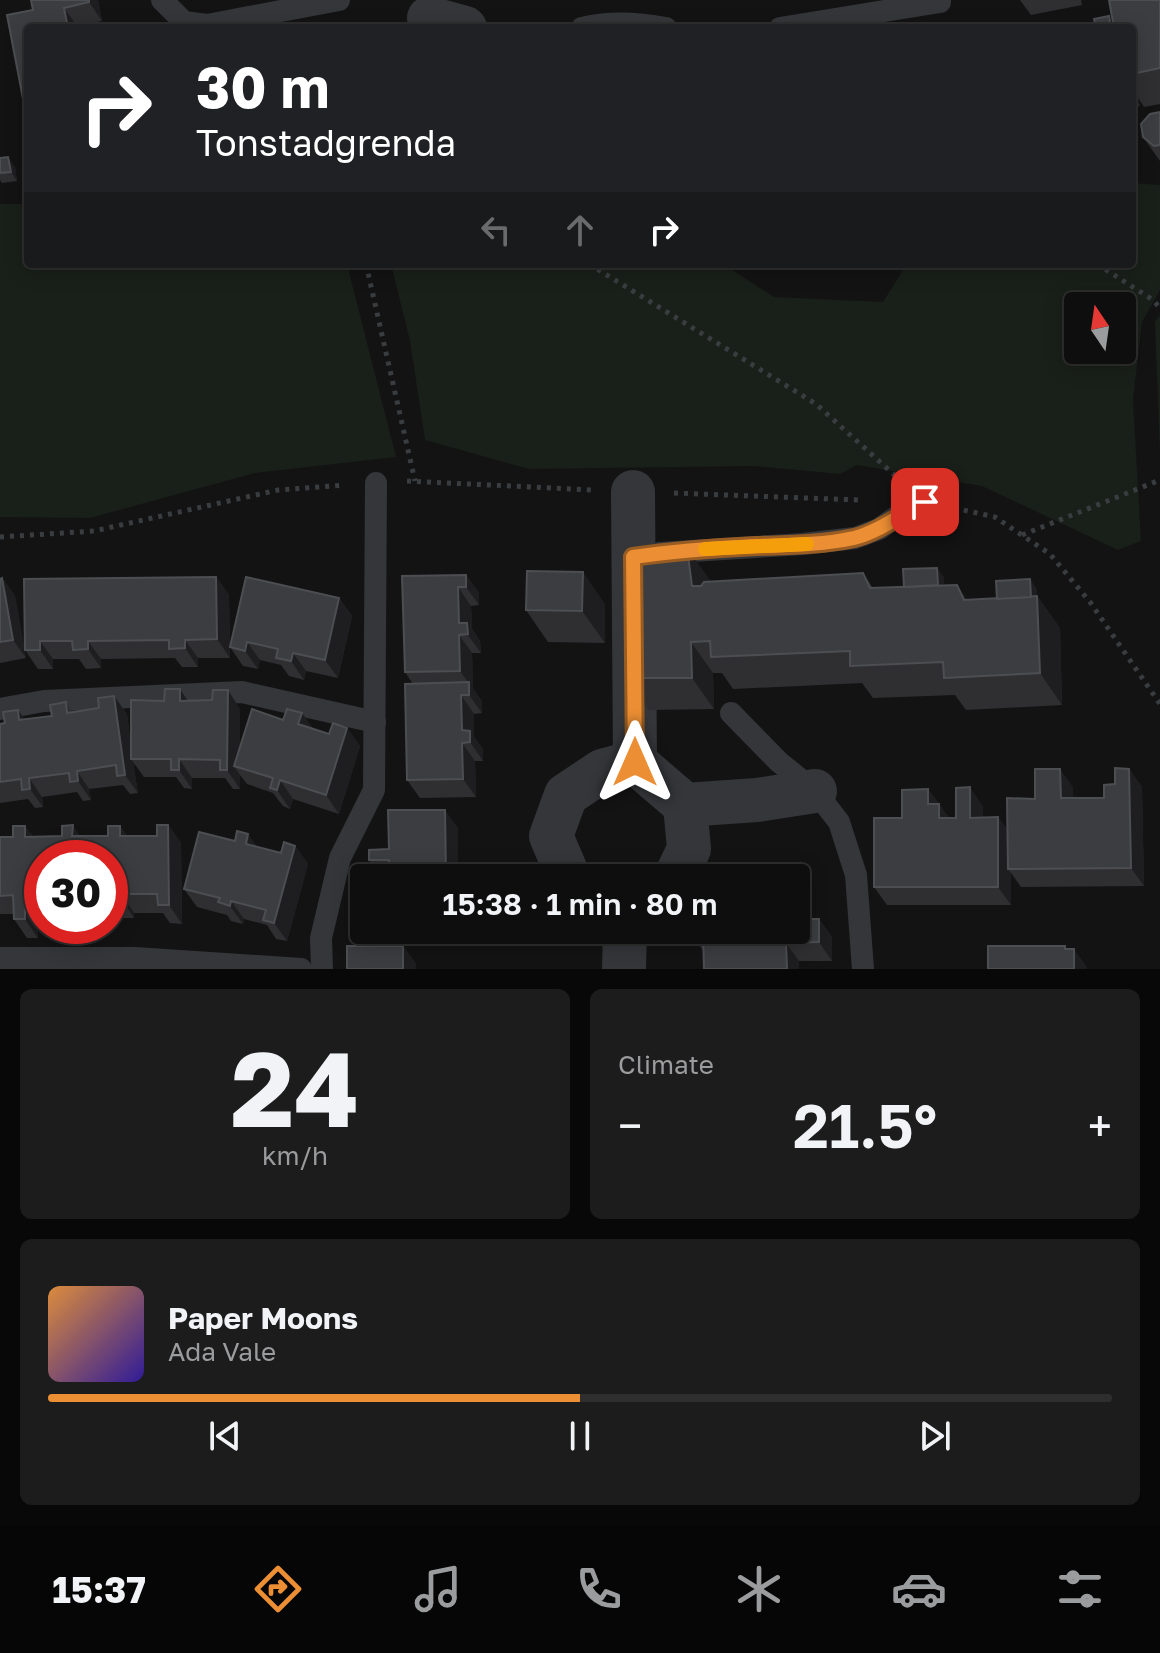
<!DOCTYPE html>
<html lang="en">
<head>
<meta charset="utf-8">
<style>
	:root { --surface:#0e0e0f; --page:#1c1c1d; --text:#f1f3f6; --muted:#9b9c9e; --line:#2e2e2f; --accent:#eb8e34 }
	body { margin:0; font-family:"Golos Text",sans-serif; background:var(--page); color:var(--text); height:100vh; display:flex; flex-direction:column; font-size:30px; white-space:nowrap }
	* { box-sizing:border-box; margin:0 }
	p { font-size:26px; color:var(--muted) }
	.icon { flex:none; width:44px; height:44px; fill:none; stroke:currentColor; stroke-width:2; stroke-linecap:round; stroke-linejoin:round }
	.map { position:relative; height:969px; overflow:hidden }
	.panel { display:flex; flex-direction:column; gap:20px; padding:20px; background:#080808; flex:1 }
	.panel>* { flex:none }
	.guide { position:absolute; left:24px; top:24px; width:1112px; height:244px; border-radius:8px; box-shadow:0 4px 20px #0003,0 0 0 2px var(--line); background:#202124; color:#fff; overflow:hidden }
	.needle { width:52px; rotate:347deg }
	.buttons { position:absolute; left:1064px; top:292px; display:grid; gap:16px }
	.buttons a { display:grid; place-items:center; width:72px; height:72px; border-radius:8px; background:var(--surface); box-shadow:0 4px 20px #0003,0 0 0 2px var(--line); font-size:40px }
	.speed { position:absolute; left:24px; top:840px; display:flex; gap:16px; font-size:40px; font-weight:700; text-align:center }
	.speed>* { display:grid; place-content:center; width:104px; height:104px; border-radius:50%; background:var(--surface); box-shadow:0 4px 20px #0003,0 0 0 2px var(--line); line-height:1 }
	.speed .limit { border:12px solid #d22; background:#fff; color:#111 }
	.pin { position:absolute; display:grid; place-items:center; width:68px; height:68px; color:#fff; margin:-34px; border-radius:16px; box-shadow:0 4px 12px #0006 }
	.me { position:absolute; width:88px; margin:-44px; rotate:0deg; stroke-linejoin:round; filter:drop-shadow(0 0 6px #0008) }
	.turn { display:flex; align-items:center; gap:28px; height:168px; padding:0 40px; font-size:36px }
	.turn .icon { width:104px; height:104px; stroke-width:2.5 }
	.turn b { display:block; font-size:56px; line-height:68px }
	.lanes { display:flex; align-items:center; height:76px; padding:0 40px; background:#0003; justify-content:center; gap:40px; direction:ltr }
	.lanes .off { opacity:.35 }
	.big { font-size:60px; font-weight:600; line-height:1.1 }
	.panel .tile { flex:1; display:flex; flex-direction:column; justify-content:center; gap:12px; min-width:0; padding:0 28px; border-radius:12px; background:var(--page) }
	.panel .dial { align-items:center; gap:0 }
	.dial b { font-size:104px; line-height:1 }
	.song { display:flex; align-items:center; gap:24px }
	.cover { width:96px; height:96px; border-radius:12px; background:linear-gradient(135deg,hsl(30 70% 55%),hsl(250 70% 35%)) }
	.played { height:8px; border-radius:4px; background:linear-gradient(90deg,var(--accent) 50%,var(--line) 50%) }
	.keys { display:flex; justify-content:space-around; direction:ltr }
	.heat { display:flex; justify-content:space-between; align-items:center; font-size:44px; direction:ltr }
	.panel .tiles { flex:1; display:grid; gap:20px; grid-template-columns:1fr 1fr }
	.tile:last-child { grid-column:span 2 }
	.trip { position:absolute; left:350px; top:864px; width:460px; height:80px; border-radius:8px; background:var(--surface); box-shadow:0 4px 20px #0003,0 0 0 2px var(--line); font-weight:600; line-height:80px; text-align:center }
	.menu { display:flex; height:128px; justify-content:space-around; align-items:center; background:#060606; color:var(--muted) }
	.menu .icon { width:56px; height:56px }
	.menu .current { color:var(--accent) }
	.menu b { font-size:36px; color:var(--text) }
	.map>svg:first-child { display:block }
	.green { fill:#191f19; fill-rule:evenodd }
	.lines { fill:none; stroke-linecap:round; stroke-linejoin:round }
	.path { stroke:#3a3d40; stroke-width:5; stroke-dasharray:4 6; stroke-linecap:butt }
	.service { stroke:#343639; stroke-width:22 }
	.minor { stroke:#343639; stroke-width:44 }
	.wall { fill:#2f2f32 }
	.shaded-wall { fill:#1e1e20 }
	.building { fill:#3c3d40; stroke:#4c4e52; stroke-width:2 }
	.route-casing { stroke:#995c22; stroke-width:20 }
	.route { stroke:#eb8e34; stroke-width:14 }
	.slow { stroke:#f59e0b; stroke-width:14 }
</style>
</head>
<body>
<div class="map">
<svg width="1160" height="969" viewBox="0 0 1160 969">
	<rect width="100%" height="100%" fill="#131314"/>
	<g class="green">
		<path d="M 1132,183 L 1160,185 L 1160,290 L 1142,322 L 1133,400 L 1141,541 L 1118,550 L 982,486 L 857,465 L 840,474 L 754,466 L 529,469 L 425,440 L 410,341 L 391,264 L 723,264 L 774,297 L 883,302 L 907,264 L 1132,264 ZM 1122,306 L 1122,350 L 1078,350 L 1078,306 Z"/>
		<path d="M 0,204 L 28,204 L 28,264 L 347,264 L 396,457 L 255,473 L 90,518 L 0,517 Z"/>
		<path d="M 1160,315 L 1160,457 L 1155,322 Z"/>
	</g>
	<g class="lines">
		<g class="path">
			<path d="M 366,264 L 415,481"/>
			<path d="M 589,264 L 816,404 L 900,480"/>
			<path d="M 1097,264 L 1153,300 L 1160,308"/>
			<path d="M 407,481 L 592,490"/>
			<path d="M 674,493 L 860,500"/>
			<path d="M 954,508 L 995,517 L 1050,554 L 1090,602 L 1160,704"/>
			<path d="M 1022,535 L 1160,480"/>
			<path d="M 0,537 L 94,531 L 278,490 L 345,485"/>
		</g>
		<g class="service">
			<path d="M 162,0 L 184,22 L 207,25 L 339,0"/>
			<path d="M 582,28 C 609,21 639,23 666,28"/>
			<path d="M 780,28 L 940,2"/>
			<path d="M 660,553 L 803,544 L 855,538 L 879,529 L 900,514 L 925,502"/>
			<path d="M 0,709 L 44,701 L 242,692 L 375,722"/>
			<path d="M 731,713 L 779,762 L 815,791 L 839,822 L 856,875 L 863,969"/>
			<path d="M 0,958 L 135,958 L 301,969"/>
			<path d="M 322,969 L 321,938 L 340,858 L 374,790 L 376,483"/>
		</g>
		<g class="minor">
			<path d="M 429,18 L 465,28"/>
			<path d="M 633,492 L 635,762"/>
			<path d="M 685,805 L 757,800 L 815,791"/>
			<path d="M 569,878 L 551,836 L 566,795 L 602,771 L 635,762 L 685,805 L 689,849 L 675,878"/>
			<path d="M 624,969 L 625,930"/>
		</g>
	</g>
	<g class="wall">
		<path d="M 31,0 L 98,0 L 102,21 L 77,26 L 77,28 L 28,28 L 28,109 L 24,104 L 7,15 L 33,10 Z"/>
		<path d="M 1020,0 L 1081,0 L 1082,5 L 1031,15 Z"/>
		<path d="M 1160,0 L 1160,104 L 1144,107 L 1138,98 L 1140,106 L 1132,107 L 1132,28 L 1113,22 Z"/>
		<path d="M 1160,112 L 1160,161 L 1143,137 Z"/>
		<path d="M 0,158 L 15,167 L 17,181 L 2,183 L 0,180 Z"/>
		<path d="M 639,563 L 710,580 L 710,582 L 863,573 L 873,588 L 904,587 L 937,568 L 944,578 L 944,585 L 968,600 L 997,599 L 1037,589 L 1037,596 L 1060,628 L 1062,705 L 966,710 L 955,695 L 873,698 L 862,683 L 733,689 L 722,673 L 713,673 L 714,709 L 648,710 L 626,678 Z"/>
		<path d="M 466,575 L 479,593 L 479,605 L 471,606 L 472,629 L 480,641 L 481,653 L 472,653 L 473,689 L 482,701 L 482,713 L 474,714 L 474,737 L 483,749 L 483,761 L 475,761 L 476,797 L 420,798 L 407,780 L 413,684 L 405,672 Z"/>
		<path d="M 216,577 L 229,595 L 230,658 L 198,658 L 198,667 L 182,667 L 175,658 L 101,659 L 101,668 L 86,669 L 79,659 L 53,659 L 53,669 L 38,669 L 25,650 L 24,579 Z"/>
		<path d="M 2,578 L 15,596 L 26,658 L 0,663 L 0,579 Z"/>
		<path d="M 339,598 L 352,616 L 338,678 L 306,671 L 304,680 L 289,676 L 281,665 L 260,660 L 258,669 L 243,666 L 230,647 Z"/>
		<path d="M 605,604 L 605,643 L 548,642 L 526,610 Z"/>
		<path d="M 180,689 L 188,701 L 240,709 L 240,746 L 283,720 L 302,713 L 312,728 L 329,734 L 347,728 L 360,746 L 339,814 L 293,799 L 290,809 L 283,806 L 273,793 L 247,784 L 240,775 L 240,789 L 233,789 L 225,778 L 192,778 L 192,789 L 184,788 L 176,777 L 144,777 L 133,762 L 138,793 L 130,794 L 123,785 L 89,789 L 91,800 L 83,801 L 77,792 L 42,797 L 43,807 L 35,808 L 28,799 L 0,803 L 0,724 L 5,723 L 18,710 L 25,720 L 52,716 L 66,702 L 72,712 L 99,708 L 114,696 L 127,714 L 131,747 L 164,701 Z"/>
		<path d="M 1129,769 L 1142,787 L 1144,886 L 1021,887 L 1011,873 L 1011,905 L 887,905 L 874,887 L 902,818 L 928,789 L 949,818 L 956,818 L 983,806 L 983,818 L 998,817 L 1008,831 L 1035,799 L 1073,787 L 1073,798 L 1104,798 Z"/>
		<path d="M 168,825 L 181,843 L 182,924 L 170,923 L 163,913 L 134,913 L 134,918 L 122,918 L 119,913 L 110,913 L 110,858 L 42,858 L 42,914 L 38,914 L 38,938 L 27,938 L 14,919 L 14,914 L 0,914 L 0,837 L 13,837 L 25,826 L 33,837 L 108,836 L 120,826 L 127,836 L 157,836 Z"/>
		<path d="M 458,828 L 458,878 L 381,878 L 369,860 Z"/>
		<path d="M 295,846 L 308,864 L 287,941 L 276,939 L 267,925 L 244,919 L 243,924 L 231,921 L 227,915 L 197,907 L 184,889 L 257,847 L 281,853 Z"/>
		<path d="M 819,919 L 832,937 L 832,961 L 799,961 L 704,952 L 691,934 Z"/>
		<path d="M 391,930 L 459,930 L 459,946 L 403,946 L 416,964 L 416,969 L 347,969 L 402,946 Z"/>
	</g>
	<g class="shaded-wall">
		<path d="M 89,0 L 98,0 L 102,21 L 89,2 Z"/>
		<path d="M 64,8 L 77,26 L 77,28 L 68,28 Z"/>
		<path d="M 1132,90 L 1138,98 L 1140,106 L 1132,95 Z"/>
		<path d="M 8,157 L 15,167 L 17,181 L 11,172 Z"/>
		<path d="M 687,548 L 710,580 L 714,618 L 692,586 Z"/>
		<path d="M 937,568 L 944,578 L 946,618 L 939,608 Z"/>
		<path d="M 583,572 L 605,604 L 605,643 L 582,611 Z"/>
		<path d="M 466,575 L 479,593 L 479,605 L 466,587 Z"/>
		<path d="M 216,577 L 229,595 L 230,658 L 217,639 Z"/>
		<path d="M 2,578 L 15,596 L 26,658 L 13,640 Z"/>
		<path d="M 1030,579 L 1037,589 L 1038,623 L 1037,596 L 1060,628 L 1062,705 L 1040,673 L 1032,620 Z"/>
		<path d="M 957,585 L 979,616 L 964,600 Z"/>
		<path d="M 458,587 L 471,606 L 472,629 L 480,641 L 481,653 L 459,623 Z"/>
		<path d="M 339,598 L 352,616 L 338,678 L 325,660 Z"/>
		<path d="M 459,635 L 472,653 L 473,689 L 460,671 Z"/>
		<path d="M 185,640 L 198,658 L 198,667 L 185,648 Z"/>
		<path d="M 40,641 L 53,659 L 53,669 L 40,650 Z"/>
		<path d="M 88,641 L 101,659 L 101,668 L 88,649 Z"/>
		<path d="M 247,642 L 260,660 L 258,669 L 245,651 Z"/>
		<path d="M 691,642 L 713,673 L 714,709 L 692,678 Z"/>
		<path d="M 293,653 L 306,671 L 304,680 L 291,661 Z"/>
		<path d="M 469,682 L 482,701 L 482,713 L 469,695 Z"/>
		<path d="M 180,689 L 192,708 L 180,701 Z"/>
		<path d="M 228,690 L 240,709 L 240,768 L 234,766 L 240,775 L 240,789 L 227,770 Z"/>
		<path d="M 461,695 L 474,714 L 474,737 L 483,749 L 483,761 L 462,730 Z"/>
		<path d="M 114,696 L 127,714 L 133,759 L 131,759 L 133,762 L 138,793 L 125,775 Z"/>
		<path d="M 18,710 L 31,728 L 19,720 Z"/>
		<path d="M 302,713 L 315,731 L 298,724 Z"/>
		<path d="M 347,728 L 360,746 L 339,814 L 326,795 Z"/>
		<path d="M 462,743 L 475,761 L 476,797 L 463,779 Z"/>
		<path d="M 179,759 L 192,778 L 192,789 L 179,770 Z"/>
		<path d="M 1060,769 L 1073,787 L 1074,817 L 1061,798 Z"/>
		<path d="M 1129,769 L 1142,787 L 1144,886 L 1131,868 Z"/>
		<path d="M 77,771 L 89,789 L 91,800 L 78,781 Z"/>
		<path d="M 29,778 L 42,797 L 43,807 L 30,789 Z"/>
		<path d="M 280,780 L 293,799 L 290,809 L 277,790 Z"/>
		<path d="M 970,787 L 983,806 L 983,836 L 970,818 Z"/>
		<path d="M 928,789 L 952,822 L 941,820 L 928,804 Z"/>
		<path d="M 445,810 L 458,828 L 458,878 L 446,878 Z"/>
		<path d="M 998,817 L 1011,836 L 1008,869 L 1011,873 L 1011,905 L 998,887 Z"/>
		<path d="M 73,825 L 85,844 L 72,836 Z"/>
		<path d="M 168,825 L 181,843 L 182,924 L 169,905 Z"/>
		<path d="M 25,826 L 38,844 L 25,837 Z"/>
		<path d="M 120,826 L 133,844 L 120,836 Z"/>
		<path d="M 248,834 L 261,852 L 246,844 Z"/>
		<path d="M 295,846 L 308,864 L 287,941 L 274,923 Z"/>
		<path d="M 121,894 L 134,913 L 134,918 L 122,899 Z"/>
		<path d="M 25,896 L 38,914 L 38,938 L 25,919 Z"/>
		<path d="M 231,901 L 244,919 L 243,924 L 230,906 Z"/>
		<path d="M 819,919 L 832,937 L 832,961 L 819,942 Z"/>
		<path d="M 448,930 L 459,930 L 459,946 Z"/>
		<path d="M 786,943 L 799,961 L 799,969 L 787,969 Z"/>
		<path d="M 403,946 L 416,964 L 416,969 L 403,969 Z"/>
		<path d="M 1065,946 L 1074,959 L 1074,949 L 1087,967 L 1087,969 L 1074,969 L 1065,949 Z"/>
	</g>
	<g class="building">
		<path d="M 31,0 L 89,0 L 89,2 L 64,8 L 68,28 L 28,28 L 28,103 L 24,104 L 7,15 L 33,10 Z"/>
		<path d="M 1109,0 L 1160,0 L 1160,68 L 1132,74 L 1132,28 L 1114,28 Z"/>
		<path d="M 1109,16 L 1111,28 L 1096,28 L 1094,19 Z"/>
		<path d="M 1160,112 L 1160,145 L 1154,146 L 1143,137 L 1141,124 L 1150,114 Z"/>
		<path d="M 8,157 L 11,172 L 0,173 L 0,158 Z"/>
		<path d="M 639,548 L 687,548 L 692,586 L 701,586 L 704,582 L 863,573 L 870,588 L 957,585 L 964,600 L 1037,596 L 1040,673 L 944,678 L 943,662 L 850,666 L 850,651 L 711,657 L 710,641 L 691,642 L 692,678 L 626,678 L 626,563 L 639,563 Z"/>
		<path d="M 937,568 L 938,585 L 904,587 L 903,569 Z"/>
		<path d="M 527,571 L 583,572 L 582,611 L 526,610 Z"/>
		<path d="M 466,575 L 466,587 L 458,587 L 459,623 L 467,623 L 468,634 L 459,635 L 460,671 L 405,672 L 402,576 Z"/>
		<path d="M 216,577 L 217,639 L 185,640 L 185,648 L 169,649 L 169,640 L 88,641 L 88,649 L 73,650 L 72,641 L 40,641 L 40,650 L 25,650 L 24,579 Z"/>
		<path d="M 246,577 L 339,598 L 325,660 L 293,653 L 291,661 L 276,658 L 278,649 L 247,642 L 245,651 L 230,647 Z"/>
		<path d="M 2,578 L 13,640 L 0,642 L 0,579 Z"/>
		<path d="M 1030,579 L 1031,597 L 997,599 L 996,581 Z"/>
		<path d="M 469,682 L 469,695 L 461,695 L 462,730 L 470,731 L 470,742 L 462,743 L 463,779 L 407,780 L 405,684 Z"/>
		<path d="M 165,689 L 180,689 L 180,701 L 212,700 L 213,690 L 228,690 L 227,770 L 220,770 L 220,760 L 179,759 L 179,770 L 171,770 L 171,759 L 131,759 L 131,700 L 164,701 Z"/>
		<path d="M 114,696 L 125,775 L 117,776 L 116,765 L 77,771 L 78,781 L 70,782 L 69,773 L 29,778 L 30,789 L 22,790 L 21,779 L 0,782 L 0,724 L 5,723 L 3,712 L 18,710 L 19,720 L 52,716 L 50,705 L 66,702 L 67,713 L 99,708 L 98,698 Z"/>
		<path d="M 252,709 L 283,720 L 287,709 L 302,713 L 298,724 L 329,734 L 333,723 L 347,728 L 326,795 L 280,780 L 277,790 L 270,788 L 273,778 L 234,766 Z"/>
		<path d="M 1115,768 L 1129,769 L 1131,868 L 1008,869 L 1007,798 L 1035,799 L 1035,769 L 1060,769 L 1061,798 L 1104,798 L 1104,785 L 1115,784 Z"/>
		<path d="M 970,787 L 970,818 L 998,817 L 998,887 L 874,887 L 874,818 L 902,818 L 902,790 L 928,789 L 928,804 L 939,804 L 939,818 L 956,818 L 956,788 Z"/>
		<path d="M 388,810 L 445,810 L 446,878 L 369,878 L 389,878 L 389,860 L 369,860 L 369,850 L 389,849 Z"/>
		<path d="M 73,825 L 72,836 L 108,836 L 108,826 L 120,826 L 120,836 L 157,836 L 157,825 L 168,825 L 169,905 L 158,905 L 157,894 L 121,894 L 122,899 L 110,899 L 110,858 L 42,858 L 42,895 L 25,896 L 25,919 L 14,919 L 13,895 L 0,896 L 0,837 L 13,837 L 13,826 L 25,826 L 25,837 L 62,836 L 62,826 Z"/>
		<path d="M 237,831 L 248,834 L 246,844 L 281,853 L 284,842 L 295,846 L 274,923 L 263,920 L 266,910 L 231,901 L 230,906 L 218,902 L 220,898 L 184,889 L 199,832 L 235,841 Z"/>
		<path d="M 796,919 L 819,919 L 819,942 L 786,943 L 787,969 L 704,969 L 703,934 L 691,934 L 691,930 L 796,930 Z"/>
		<rect x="347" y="946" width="56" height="23"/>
		<path d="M 988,946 L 1065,946 L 1065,949 L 1074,949 L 1074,969 L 988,969 Z"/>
	</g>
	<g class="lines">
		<g class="route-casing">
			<path id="route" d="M 635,762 L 633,557 C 674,551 715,548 756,546 C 788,545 822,545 854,538 C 879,532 901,514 925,502"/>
		</g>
		<use href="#route" class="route"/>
		<path class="slow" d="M 705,549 L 807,544"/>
	</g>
</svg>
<div class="buttons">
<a><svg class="needle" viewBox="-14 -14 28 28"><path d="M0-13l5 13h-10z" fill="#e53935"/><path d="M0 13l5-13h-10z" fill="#9b9c9e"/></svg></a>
</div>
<div class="speed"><div class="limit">30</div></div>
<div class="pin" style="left:925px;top:502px;background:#d93025"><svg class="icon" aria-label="arrive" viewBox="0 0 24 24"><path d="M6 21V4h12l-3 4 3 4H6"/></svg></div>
<svg class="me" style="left:635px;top:762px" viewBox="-20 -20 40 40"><path d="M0-17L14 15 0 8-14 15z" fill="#eb8e34" stroke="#fff" stroke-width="4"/></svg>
<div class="trip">15:38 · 1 min · 80 m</div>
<div class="guide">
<div class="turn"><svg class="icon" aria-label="right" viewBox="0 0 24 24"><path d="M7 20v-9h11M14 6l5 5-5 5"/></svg><div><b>30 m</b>Tonstadgrenda</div></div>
<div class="lanes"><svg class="icon off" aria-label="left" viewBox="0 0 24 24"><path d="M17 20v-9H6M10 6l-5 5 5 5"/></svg><svg class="icon off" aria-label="ahead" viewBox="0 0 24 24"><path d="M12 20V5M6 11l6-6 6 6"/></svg><svg class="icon" aria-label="right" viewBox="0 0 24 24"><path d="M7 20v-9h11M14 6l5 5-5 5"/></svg></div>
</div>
</div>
<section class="panel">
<div class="tiles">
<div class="tile dial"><b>24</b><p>km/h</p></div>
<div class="tile"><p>Climate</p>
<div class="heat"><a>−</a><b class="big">21.5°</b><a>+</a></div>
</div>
<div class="tile">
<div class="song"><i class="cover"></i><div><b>Paper Moons</b><p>Ada Vale</p></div></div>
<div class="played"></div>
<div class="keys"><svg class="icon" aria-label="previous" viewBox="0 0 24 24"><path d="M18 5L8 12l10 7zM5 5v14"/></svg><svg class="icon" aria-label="pause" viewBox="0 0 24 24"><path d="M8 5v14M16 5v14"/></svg><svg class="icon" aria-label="next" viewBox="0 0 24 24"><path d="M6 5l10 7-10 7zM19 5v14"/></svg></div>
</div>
</div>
</section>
<nav class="menu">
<b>15:37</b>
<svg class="icon current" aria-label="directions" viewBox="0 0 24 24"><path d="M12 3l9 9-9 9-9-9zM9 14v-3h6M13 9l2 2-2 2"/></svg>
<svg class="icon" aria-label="music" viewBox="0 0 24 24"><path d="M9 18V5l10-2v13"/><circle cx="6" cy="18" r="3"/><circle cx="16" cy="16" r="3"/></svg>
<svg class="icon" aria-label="phone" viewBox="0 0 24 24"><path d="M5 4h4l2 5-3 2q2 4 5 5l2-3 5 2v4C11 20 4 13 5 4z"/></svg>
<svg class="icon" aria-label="climate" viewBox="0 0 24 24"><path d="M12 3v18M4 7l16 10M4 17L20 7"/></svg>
<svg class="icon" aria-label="car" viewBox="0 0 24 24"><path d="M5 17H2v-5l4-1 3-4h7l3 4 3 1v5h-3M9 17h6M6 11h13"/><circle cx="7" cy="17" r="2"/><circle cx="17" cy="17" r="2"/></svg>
<svg class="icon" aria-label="filters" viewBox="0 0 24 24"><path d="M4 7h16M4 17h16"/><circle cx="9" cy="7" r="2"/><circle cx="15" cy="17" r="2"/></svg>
</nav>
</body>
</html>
